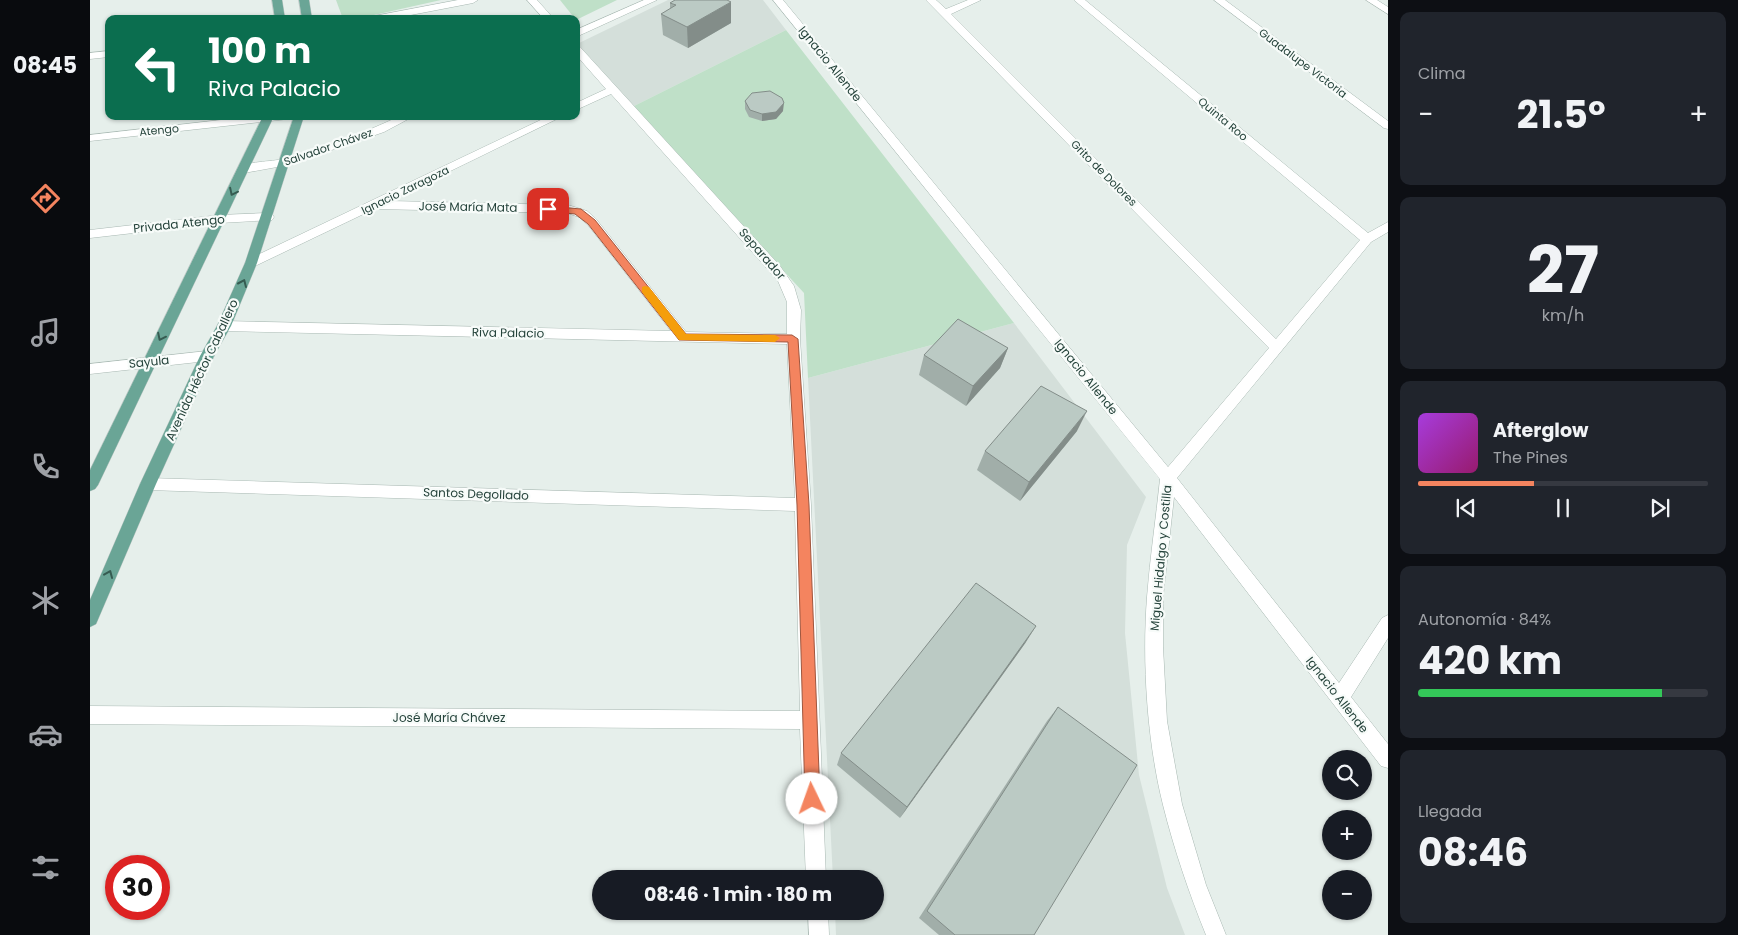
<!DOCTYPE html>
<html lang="es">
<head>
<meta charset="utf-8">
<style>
	:root { --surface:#171b24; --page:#20242c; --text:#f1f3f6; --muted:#9ea1a6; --line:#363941; --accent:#f4845f }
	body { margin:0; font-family:Poppins,sans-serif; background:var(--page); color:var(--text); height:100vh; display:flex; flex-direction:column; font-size:19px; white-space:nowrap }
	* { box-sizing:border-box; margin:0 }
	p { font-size:16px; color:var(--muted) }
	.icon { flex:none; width:28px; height:28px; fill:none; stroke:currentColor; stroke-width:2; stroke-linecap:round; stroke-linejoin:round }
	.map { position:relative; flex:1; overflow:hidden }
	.drawer { display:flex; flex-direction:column; gap:12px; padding:12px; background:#0d0f14; width:350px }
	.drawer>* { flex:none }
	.hud { position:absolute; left:15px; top:15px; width:475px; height:105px; border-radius:10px; box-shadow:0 1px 4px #0004; background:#0b6e4f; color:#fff; overflow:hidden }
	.controls { position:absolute; left:1232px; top:750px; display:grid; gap:10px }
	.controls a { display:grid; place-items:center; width:50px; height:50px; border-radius:50%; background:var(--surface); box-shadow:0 1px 4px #0004; font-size:25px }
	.speed { position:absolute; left:15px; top:855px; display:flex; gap:10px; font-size:25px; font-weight:700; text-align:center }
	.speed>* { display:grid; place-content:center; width:65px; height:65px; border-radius:50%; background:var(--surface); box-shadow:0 1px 4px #0004; line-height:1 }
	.speed .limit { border:8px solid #d22; background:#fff; color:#111 }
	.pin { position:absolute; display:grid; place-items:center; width:42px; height:42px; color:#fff; margin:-21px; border-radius:10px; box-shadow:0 2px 8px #0006 }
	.me { position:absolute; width:55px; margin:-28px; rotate:357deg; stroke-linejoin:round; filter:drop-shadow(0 0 4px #0008) }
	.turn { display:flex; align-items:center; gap:18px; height:105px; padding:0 20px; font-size:22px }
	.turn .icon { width:65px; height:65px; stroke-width:2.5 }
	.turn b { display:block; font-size:35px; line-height:42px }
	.big { font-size:38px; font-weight:700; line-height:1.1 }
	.drawer .widget { flex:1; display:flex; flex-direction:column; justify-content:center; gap:8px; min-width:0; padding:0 18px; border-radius:10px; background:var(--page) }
	.drawer .dial { align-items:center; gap:0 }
	.dial b { font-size:65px; line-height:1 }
	.song { display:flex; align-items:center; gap:15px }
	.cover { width:60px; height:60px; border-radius:8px; background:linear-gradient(135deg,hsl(280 70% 55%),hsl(320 70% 35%)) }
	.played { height:5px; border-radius:2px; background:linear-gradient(90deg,var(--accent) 40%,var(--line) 40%) }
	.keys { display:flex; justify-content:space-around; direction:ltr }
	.heat { display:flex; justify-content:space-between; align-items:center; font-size:28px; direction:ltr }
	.charge { height:8px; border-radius:4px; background:linear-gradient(90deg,#34c759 84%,var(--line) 0) }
	.trip { position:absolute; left:502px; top:870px; width:292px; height:50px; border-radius:25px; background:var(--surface); box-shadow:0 1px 4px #0004; font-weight:700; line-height:50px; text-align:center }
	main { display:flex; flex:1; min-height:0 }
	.tabs { display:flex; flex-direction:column; width:90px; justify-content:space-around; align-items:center; background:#090b0e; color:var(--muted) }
	.tabs .icon { width:35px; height:35px }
	.tabs .on { color:var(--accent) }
	.tabs b { font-size:22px; color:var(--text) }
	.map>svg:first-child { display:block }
	.built { fill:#d4dfda }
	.green { fill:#bfe0c8 }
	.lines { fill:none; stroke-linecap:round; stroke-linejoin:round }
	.minor-casing { stroke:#a8b8b2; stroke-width:1 }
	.major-casing { stroke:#c2cac8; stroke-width:1 }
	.minor { fill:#fff; fill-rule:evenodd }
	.major { fill:#6aa596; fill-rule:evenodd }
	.wall { fill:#a1aea9 }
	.shaded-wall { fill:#838d89 }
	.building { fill:#bbcac4; stroke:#838d89 }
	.oneway { stroke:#365b51 }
	.route { fill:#f4845f; stroke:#9f563e }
	.slow { fill:#f59e0b }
	.labels { text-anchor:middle; stroke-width:4.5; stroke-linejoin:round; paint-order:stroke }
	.far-street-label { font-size:11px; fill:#24423a; stroke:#f7fbf9 }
	.street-label { font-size:12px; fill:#24423a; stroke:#f7fbf9 }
</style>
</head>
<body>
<main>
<nav class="tabs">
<b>08:45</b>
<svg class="icon on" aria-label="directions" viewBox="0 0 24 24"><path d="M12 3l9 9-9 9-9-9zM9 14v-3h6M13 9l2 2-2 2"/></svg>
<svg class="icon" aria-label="music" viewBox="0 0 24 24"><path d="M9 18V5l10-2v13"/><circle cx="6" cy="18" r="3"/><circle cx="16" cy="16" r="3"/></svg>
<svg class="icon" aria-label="phone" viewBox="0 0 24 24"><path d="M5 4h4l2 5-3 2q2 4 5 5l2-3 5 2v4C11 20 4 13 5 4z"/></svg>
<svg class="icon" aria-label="climate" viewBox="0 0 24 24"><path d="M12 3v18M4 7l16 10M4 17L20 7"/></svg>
<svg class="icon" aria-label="car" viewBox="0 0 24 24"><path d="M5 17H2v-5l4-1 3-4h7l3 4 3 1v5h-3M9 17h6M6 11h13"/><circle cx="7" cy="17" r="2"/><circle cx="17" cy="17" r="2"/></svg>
<svg class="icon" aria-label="filters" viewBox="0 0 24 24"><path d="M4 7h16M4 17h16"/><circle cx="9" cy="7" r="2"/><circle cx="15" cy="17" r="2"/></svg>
</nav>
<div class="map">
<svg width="1298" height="935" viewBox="0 0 1298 935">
	<rect width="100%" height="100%" fill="#e6efeb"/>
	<g class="built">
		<path d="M 578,0 L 673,0 L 696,30 L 542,107 L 487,44 Z"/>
		<path d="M 924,323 L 1056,497 L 1037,545 L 1035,633 L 1049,775 L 1077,888 L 1095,935 L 746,935 L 745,911 L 786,911 L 786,879 L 743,879 L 718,378 Z"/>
	</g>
	<g class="green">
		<path d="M 246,0 L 351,0 L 266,19 L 253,19 Z"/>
		<path d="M 470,0 L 527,0 L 486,20 Z"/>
		<path d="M 696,30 L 924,323 L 718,378 L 714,293 L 542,107 Z"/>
	</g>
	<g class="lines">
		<g class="minor-casing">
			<g id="minor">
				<path d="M 368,0 L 388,0 L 383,3 L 300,19 L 279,19 L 284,16 Z"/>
				<path d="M 437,0 L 447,0 L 464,19 L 454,19 Z"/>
				<path d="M 554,0 L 567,0 L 486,37 L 486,30 Z"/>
				<path d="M 683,0 L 693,0 L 1078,467 L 1179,348 L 836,0 L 846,0 L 856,9 L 878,0 L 891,0 L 861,14 L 1186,339 L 1270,240 L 984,0 L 995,0 L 1278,233 L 1298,222 L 1298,232 L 1281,242 L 1087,478 L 1249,683 L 1292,618 L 1298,615 L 1298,638 L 1261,697 L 1298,744 L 1298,768 L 1291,766 L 1084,497 L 1073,597 L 1073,647 L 1077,721 L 1092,804 L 1116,885 L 1136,935 L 1116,935 C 1099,893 1084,849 1073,805 C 1057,741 1052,662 1057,597 C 1060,558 1066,518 1070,479 Z"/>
				<path d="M 1124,0 L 1135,0 L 1298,121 L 1298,129 L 1294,128 Z"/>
				<path d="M 1276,0 L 1287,0 L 1298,7 L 1298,14 Z"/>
				<path d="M 486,46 L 490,47 L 690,266 L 704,286 L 711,310 L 710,339 L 721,505 L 736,879 L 716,879 L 710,729 L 0,724 L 0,706 L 710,711 L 705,511 L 58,490 L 53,488 L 50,484 L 53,480 L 58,478 L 705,498 L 697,344 L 134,331 L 129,329 L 127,326 L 129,323 L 134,321 L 581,331 L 498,225 L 489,217 L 477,213 L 284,209 L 165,266 L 157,266 L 155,263 L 157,260 L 459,116 L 473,116 L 299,201 L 478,205 L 497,211 L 506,219 L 596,332 L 697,334 L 697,302 L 688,281 L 521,94 L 486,110 L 486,103 L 516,89 L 486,55 Z"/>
				<path d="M 19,51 L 19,57 L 0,59 L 0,53 Z"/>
				<path d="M 166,116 L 203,116 L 198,119 L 0,141 L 0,135 Z"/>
				<path d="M 310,116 L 324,116 L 294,132 L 198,165 L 154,173 L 148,169 C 155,161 182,162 193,159 C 232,149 274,133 310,116 Z"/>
				<path d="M 178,213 L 182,214 L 184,217 L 182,220 L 130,223 L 0,238 L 0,230 L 130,215 Z"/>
				<path d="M 117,351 L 122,352 L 124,356 L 122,360 L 117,361 L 0,374 L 0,364 Z"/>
				<path d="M 718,911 L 738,911 L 739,935 L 719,935 Z"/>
			</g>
		</g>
		<g class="major-casing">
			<g id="major">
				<path d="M 182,0 L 192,0 L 195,19 L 185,19 Z"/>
				<path d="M 209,0 L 219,0 L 222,19 L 212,19 Z"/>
				<path d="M 173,116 L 184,116 L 8,485 L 5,489 L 0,491 L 0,470 Z"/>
				<path d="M 204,116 L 214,116 L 167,263 L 141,326 L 124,356 L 66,484 L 6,624 L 0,627 L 0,600 L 50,484 L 110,356 L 127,326 L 155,263 Z"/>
			</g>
		</g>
		<use href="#minor" class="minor"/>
		<use href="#major" class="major"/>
	</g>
	<g class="wall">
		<path d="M 580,3 L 641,23 L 598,48 L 573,35 L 571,14 L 580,9 Z"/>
		<path d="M 655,101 L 693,111 L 686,119 L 672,121 L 659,117 L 655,109 Z"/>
		<path d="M 918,348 L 910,368 L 876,406 L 829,375 L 834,355 Z"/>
		<path d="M 987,431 L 930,501 L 887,470 L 895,451 Z"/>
		<path d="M 936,642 L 810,818 L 747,765 L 751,753 Z"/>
		<path d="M 968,707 L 944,935 L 849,935 L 829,918 L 957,721 Z"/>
	</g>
	<g class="shaded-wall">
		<path d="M 641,2 L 641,23 L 598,48 L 597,27 Z"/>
		<path d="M 694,103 L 693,111 L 686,119 L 672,121 L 672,114 Z"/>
		<path d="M 918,348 L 910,368 L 876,406 L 883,386 Z"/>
		<path d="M 997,411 L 987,431 L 930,501 L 939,482 Z"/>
		<path d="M 946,626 L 936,642 L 810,818 L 817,807 Z"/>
	</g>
	<g class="building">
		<path d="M 585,0 L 637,0 L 641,2 L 597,27 L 571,14 L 586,5 L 580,3 Z"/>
		<path d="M 680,91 L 692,98 L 694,103 L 686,112 L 672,114 L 660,110 L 655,101 L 662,93 Z"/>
		<path d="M 868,319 L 918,348 L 883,386 L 834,355 Z"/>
		<path d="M 951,386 L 997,411 L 939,482 L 895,451 Z"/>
		<path d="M 886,583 L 946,626 L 817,807 L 751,753 Z"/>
		<path d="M 968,707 L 1047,765 L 944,935 L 865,935 L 837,911 Z"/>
	</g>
	<defs><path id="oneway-chevron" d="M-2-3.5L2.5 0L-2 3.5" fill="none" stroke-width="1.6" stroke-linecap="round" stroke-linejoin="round" transform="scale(1.25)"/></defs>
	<g class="oneway">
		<use href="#oneway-chevron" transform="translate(143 192) rotate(116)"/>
		<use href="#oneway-chevron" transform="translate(153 283) rotate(-66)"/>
		<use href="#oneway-chevron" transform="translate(71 337) rotate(116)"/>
		<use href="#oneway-chevron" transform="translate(19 574) rotate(-67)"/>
	</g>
	<path class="route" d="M 458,206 L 491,209 L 505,220 L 596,334 L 702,335 L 708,339 L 719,505 L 730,799 L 728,804 L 722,807 L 717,804 L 715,799 L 707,505 L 698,342 L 589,340 L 498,224 L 485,214 L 455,211 L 455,207 Z"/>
	<path class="slow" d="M 555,286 L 559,287 L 596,334 L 685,335 L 690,338 L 685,342 L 589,340 L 552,292 L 552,287 Z"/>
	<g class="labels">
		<g class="far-street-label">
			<text transform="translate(1213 63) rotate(37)" y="4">Guadalupe Victoria</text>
			<text transform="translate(1133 119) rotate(40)" y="4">Quinta Roo</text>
			<text transform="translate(69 130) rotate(-6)" y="4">Atengo</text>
			<text transform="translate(238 147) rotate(-19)" y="4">Salvador Chávez</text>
			<text transform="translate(1014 173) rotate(45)" y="4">Grito de Dolores</text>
			<text transform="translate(315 190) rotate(-26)" y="4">Ignacio Zaragoza</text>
		</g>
		<g class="street-label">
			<text transform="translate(740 64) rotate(51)" y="4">Ignacio Allende</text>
			<text transform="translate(378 207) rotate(1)" y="4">José María Mata</text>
			<text transform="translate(89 224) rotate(-6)" y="4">Privada Atengo</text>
			<text transform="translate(672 254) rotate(49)" y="4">Separador</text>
			<text transform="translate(418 333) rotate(1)" y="4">Riva Palacio</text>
			<text transform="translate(59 362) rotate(-6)" y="4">Sayula</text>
			<text transform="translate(112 370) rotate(-65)" y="4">Avenida Héctor Caballero</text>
			<text transform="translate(996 377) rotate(51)" y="4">Ignacio Allende</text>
			<text transform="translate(386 494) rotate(2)" y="4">Santos Degollado</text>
			<text transform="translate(1071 558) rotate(-85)" y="4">Miguel Hidalgo y Costilla</text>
			<text transform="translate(1247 695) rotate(52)" y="4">Ignacio Allende</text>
			<text x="359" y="722">José María Chávez</text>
		</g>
	</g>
</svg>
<div class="controls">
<a><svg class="icon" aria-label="search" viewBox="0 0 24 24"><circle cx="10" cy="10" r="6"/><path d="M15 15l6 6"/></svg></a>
<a>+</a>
<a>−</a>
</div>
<div class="speed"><div class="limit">30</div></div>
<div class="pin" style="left:458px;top:209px;background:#d93025"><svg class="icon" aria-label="arrive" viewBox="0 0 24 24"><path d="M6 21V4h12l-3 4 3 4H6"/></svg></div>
<svg class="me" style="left:722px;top:799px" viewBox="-20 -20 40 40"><circle r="19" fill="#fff"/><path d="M0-13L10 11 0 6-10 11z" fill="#f4845f"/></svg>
<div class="trip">08:46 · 1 min · 180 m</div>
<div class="hud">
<div class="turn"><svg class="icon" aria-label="left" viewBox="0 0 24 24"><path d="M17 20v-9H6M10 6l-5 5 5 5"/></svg><div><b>100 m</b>Riva Palacio</div></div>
</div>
</div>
<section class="drawer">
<div class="widget"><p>Clima</p>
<div class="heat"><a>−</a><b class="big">21.5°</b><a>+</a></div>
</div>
<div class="widget dial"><b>27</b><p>km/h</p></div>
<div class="widget">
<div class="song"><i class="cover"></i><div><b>Afterglow</b><p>The Pines</p></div></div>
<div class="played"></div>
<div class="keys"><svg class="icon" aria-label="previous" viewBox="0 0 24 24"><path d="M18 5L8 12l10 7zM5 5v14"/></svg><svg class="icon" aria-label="pause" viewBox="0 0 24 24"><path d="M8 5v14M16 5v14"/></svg><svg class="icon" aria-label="next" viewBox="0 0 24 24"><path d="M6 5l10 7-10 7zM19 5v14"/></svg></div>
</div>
<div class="widget"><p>Autonomía · 84%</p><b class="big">420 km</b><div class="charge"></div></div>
<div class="widget"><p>Llegada</p><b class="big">08:46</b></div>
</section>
</main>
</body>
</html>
